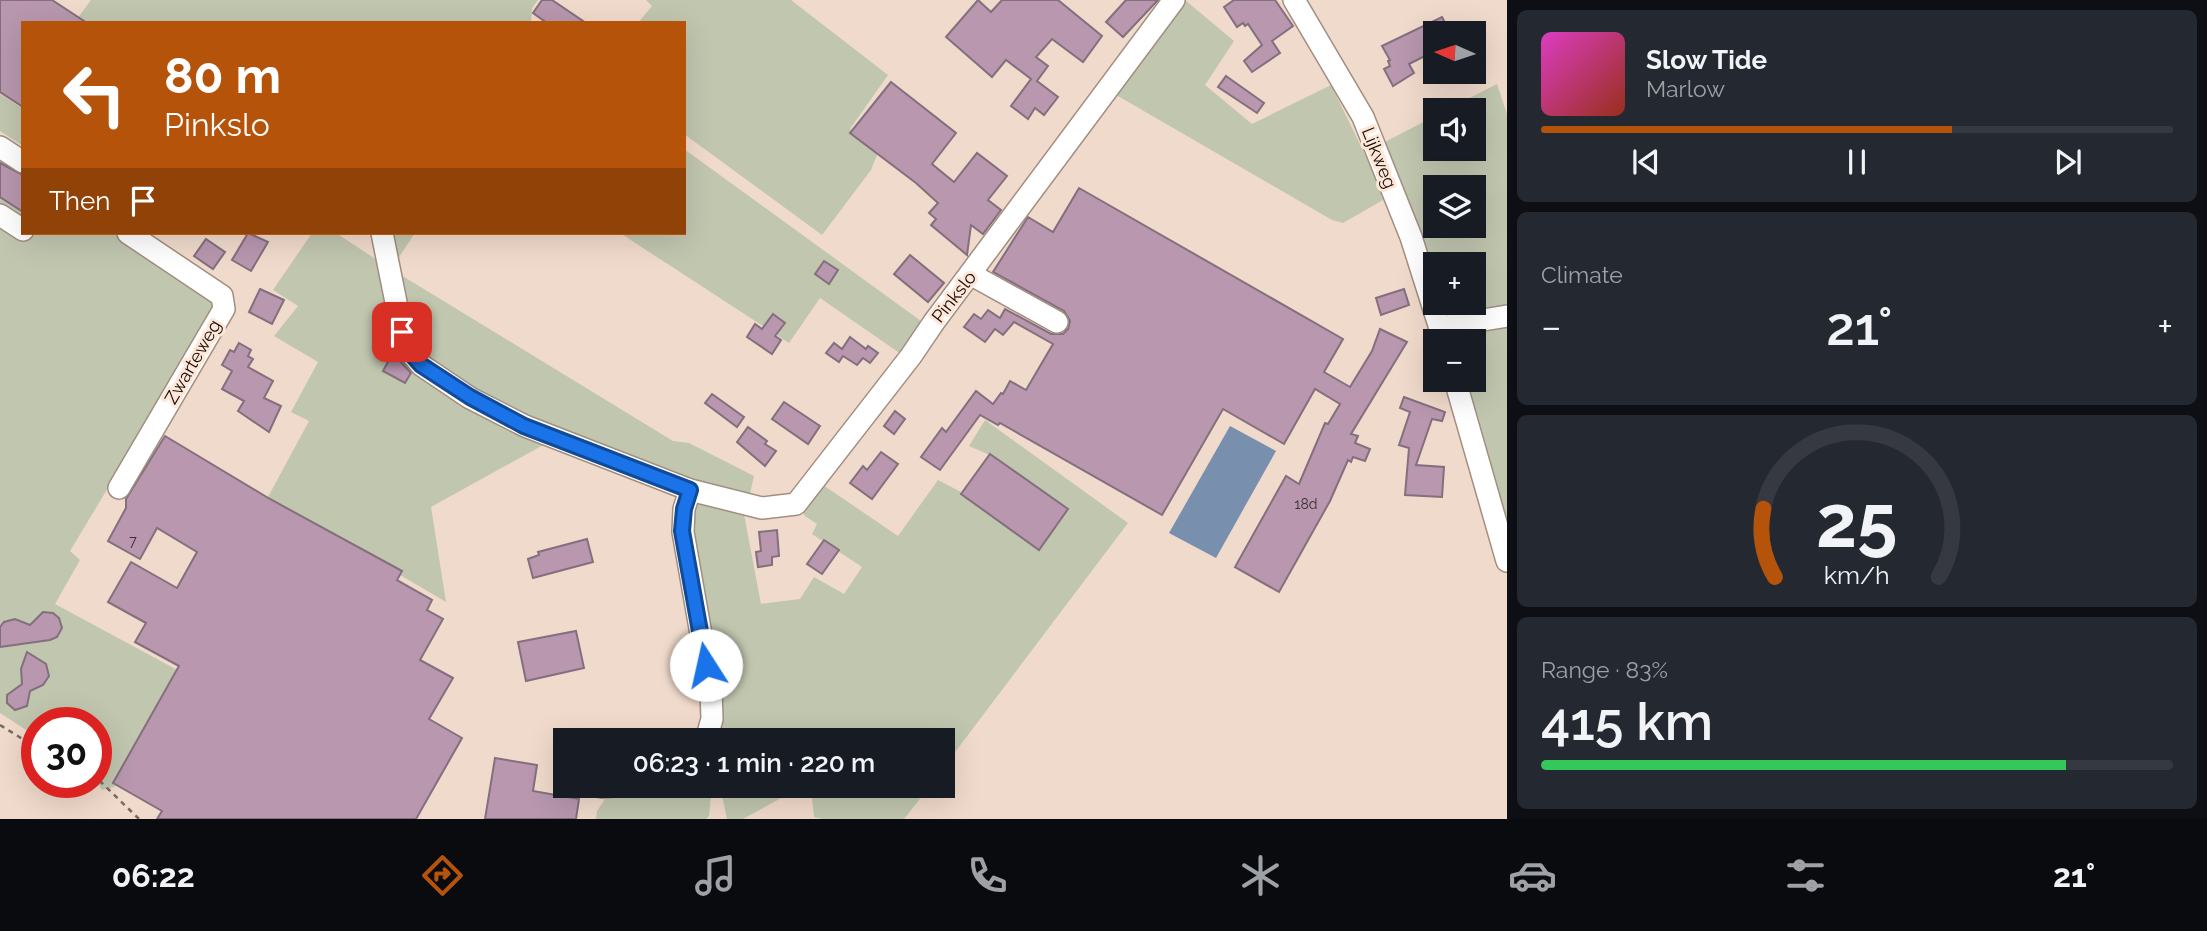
<!DOCTYPE html>
<html lang="en">
<head>
<meta charset="utf-8">
<style>
	:root { --surface:#171b24; --page:#242831; --text:#f1f3f6; --muted:#9ea1a6; --line:#363941; --accent:#b45309 }
	body { margin:0; font-family:Raleway,sans-serif; background:var(--page); color:var(--text); height:100vh; display:flex; flex-direction:column; font-size:26px; white-space:nowrap }
	* { box-sizing:border-box; margin:0 }
	p { font-size:23px; color:var(--muted) }
	.icon { flex:none; width:38px; height:38px; fill:none; stroke:currentColor; stroke-width:2; stroke-linecap:round; stroke-linejoin:round }
	.map { position:relative; flex:1; overflow:hidden }
	.panel { display:flex; flex-direction:column; gap:10px; padding:10px; background:#0d0f14; width:700px }
	.panel>* { flex:none }
	.hud { position:absolute; left:21px; top:21px; width:665px; height:214px; border-radius:0px; box-shadow:0 7px 28px #0002; background:#b45309; color:#fff; overflow:hidden }
	.needle { width:46px; rotate:273deg }
	.tools { position:absolute; left:1423px; top:21px; display:grid; gap:14px }
	.tools a { display:grid; place-items:center; width:63px; height:63px; border-radius:0px; background:var(--surface); box-shadow:0 7px 28px #0002; font-size:35px }
	.speed { position:absolute; left:21px; top:707px; display:flex; gap:14px; font-size:35px; font-weight:700; text-align:center }
	.speed>* { display:grid; place-content:center; width:91px; height:91px; border-radius:50%; background:var(--surface); box-shadow:0 7px 28px #0002; line-height:1 }
	.speed .limit { border:10px solid #d22; background:#fff; color:#111 }
	.pin { position:absolute; display:grid; place-items:center; width:60px; height:60px; color:#fff; margin:-30px; border-radius:14px; box-shadow:0 4px 10px #0006 }
	.me { position:absolute; width:77px; margin:-38px; rotate:350deg; stroke-linejoin:round; filter:drop-shadow(0 0 5px #0008) }
	.turn { display:flex; align-items:center; gap:24px; height:147px; padding:0 28px; font-size:32px }
	.turn .icon { width:91px; height:91px; stroke-width:2.5 }
	.turn b { display:block; font-size:49px; line-height:60px }
	.then { display:flex; align-items:center; height:66px; padding:0 28px; background:#0003; gap:14px; font-size:26px }
	.big { font-size:52px; font-weight:600; line-height:1.1 }
	.panel .card { flex:1; display:flex; flex-direction:column; justify-content:center; gap:10px; min-width:0; padding:0 24px; border-radius:10px; background:var(--page) }
	.panel .dial { align-items:center; gap:0 }
	.dial svg { height:182px; overflow:visible; fill:none; stroke:var(--line); stroke-width:7; stroke-linecap:round; text-anchor:middle }
	.dial text { fill:var(--text); stroke:none }
	.song { display:flex; align-items:center; gap:21px }
	.cover { width:84px; height:84px; border-radius:10px; background:linear-gradient(135deg,hsl(310 70% 55%),hsl(10 70% 35%)) }
	.played { height:7px; border-radius:4px; background:linear-gradient(90deg,var(--accent) 65%,var(--line) 65%) }
	.keys { display:flex; justify-content:space-around; direction:ltr }
	.heat { display:flex; justify-content:space-between; align-items:center; font-size:38px; direction:ltr }
	.charge { height:10px; border-radius:5px; background:linear-gradient(90deg,#34c759 83%,var(--line) 0) }
	.trip { position:absolute; left:553px; top:728px; width:402px; height:70px; border-radius:0px; background:var(--surface); box-shadow:0 7px 28px #0002; font-weight:600; line-height:70px; text-align:center }
	.tab-bar { display:flex; height:112px; justify-content:space-around; align-items:center; background:#090b0e; color:var(--muted) }
	.tab-bar .icon { width:49px; height:49px }
	.tab-bar .current { color:var(--accent) }
	.tab-bar b { font-size:32px; color:var(--text) }
	main { display:flex; flex:1; min-height:0 }
	.map>svg:first-child { display:block }
	.green { fill:#c1c6af; fill-rule:evenodd }
	.water { fill:#788fad }
	.building { fill:#b897af; stroke:#836f7d; stroke-width:2 }
	.lines { fill:none; stroke-linecap:round; stroke-linejoin:round }
	.minor-casing { stroke:#a28e80; stroke-width:24 }
	.path { stroke:#77695f; stroke-width:2.5; stroke-dasharray:5 5; stroke-linecap:butt }
	.minor { stroke:#fff; stroke-width:21 }
	.route-casing { stroke:#114b97; stroke-width:18 }
	.route { stroke:#1a73e8; stroke-width:12 }
	.labels { text-anchor:middle; stroke-width:6; stroke-linejoin:round; paint-order:stroke }
	.number-label { font-size:14px; fill:#3c2f31 }
	.street-label { font-size:18px; fill:#130c07; stroke:#fee7d8 }
</style>
</head>
<body>
<main>
<div class="map">
<svg width="1507" height="819" viewBox="0 0 1507 819">
	<rect width="100%" height="100%" fill="#f0dacb"/>
	<g class="green">
		<path d="M 91,0 L 538,0 L 532,8 L 531,23 L 74,23 Z"/>
		<path d="M 646,0 L 791,0 L 888,75 L 850,129 L 879,150 L 871,170 L 822,235 L 684,134 L 684,23 L 638,23 L 652,6 Z"/>
		<path d="M 1181,0 L 1185,0 L 1234,41 L 1205,85 L 1252,124 L 1331,85 L 1374,173 L 1383,200 L 1343,223 L 1332,220 L 1111,92 Z"/>
		<path d="M 1497,84 L 1507,114 L 1507,309 L 1453,319 L 1442,313 L 1438,303 L 1474,303 L 1474,264 L 1435,264 L 1435,293 L 1381,144 L 1435,116 L 1435,149 L 1474,149 L 1474,110 L 1446,110 ZM 1435,187 L 1474,187 L 1474,226 L 1435,226 Z"/>
		<path d="M 0,94 L 19,106 L 23,100 L 23,146 L 0,131 Z"/>
		<path d="M 684,149 L 921,321 L 901,354 L 820,298 L 789,343 L 620,233 L 684,233 Z"/>
		<path d="M 0,154 L 23,170 L 23,233 L 116,233 L 215,300 L 214,312 L 70,551 L 80,560 L 55,604 L 181,672 L 114,787 L 102,790 L 96,781 L 96,723 L 37,723 L 37,737 L 0,713 Z"/>
		<path d="M 312,233 L 336,233 L 377,260 L 395,342 L 410,369 L 545,444 L 431,507 L 446,602 L 268,497 L 309,421 L 291,412 L 318,362 L 274,336 L 298,306 L 273,290 Z"/>
		<path d="M 384,233 L 415,233 L 391,269 L 673,441 L 689,443 L 754,476 L 749,498 L 729,495 L 607,456 L 512,417 L 432,368 L 411,348 L 398,308 Z"/>
		<path d="M 1507,324 L 1507,522 L 1463,380 L 1474,380 L 1474,341 L 1455,341 L 1456,337 L 1467,332 Z"/>
		<path d="M 985,420 L 1128,523 L 943,768 L 943,740 L 716,740 L 686,515 L 696,504 L 709,503 L 743,509 L 761,604 L 800,599 L 814,577 L 844,594 L 862,567 L 812,534 L 817,524 L 805,516 L 799,506 L 820,483 L 898,536 L 938,480 L 965,494 L 994,457 L 969,446 Z"/>
		<path d="M 676,786 L 712,786 L 709,816 L 706,819 L 596,819 L 597,811 L 605,799 Z"/>
		<path d="M 720,786 L 803,786 L 743,819 L 727,819 Z"/>
		<path d="M 806,786 L 930,786 L 904,819 L 823,819 L 814,817 L 812,798 Z"/>
	</g>
	<path class="water" d="M 1230,426 L 1276,451 L 1216,558 L 1169,533 Z"/>
	<g class="building">
		<path d="M 0,0 L 52,0 L 87,23 L 23,23 L 23,107 L 0,92 Z"/>
		<path d="M 542,0 L 552,0 L 586,23 L 547,23 L 533,13 Z"/>
		<path d="M 978,0 L 991,12 L 1002,0 L 1058,0 L 1102,36 L 1083,62 L 1052,39 L 1036,57 L 1048,66 L 1037,81 L 1058,97 L 1044,115 L 1035,108 L 1028,119 L 1011,106 L 1031,79 L 1006,60 L 992,77 L 946,37 Z"/>
		<path d="M 1126,0 L 1158,0 L 1123,37 L 1106,22 Z"/>
		<path d="M 1234,0 L 1275,0 L 1293,26 L 1272,41 L 1280,53 L 1252,72 L 1244,61 L 1262,45 L 1248,24 L 1245,26 L 1243,23 L 1237,27 L 1224,7 Z"/>
		<path d="M 1442,17 L 1450,33 L 1435,33 L 1435,51 L 1409,64 L 1414,73 L 1393,86 L 1384,69 L 1390,66 L 1388,61 L 1390,60 L 1382,46 Z"/>
		<path d="M 1226,76 L 1264,103 L 1257,113 L 1218,87 Z"/>
		<path d="M 891,82 L 956,133 L 932,164 L 954,182 L 977,153 L 1007,176 L 988,200 L 1001,210 L 983,234 L 971,225 L 967,255 L 931,225 L 936,219 L 929,213 L 938,203 L 916,183 L 850,133 Z"/>
		<path d="M 0,163 L 23,175 L 23,212 L 0,197 Z"/>
		<path d="M 1079,188 L 1343,339 L 1324,372 L 1350,387 L 1372,351 L 1380,329 L 1407,342 L 1351,434 L 1358,436 L 1355,443 L 1370,449 L 1365,461 L 1353,457 L 1351,462 L 1348,460 L 1330,501 L 1279,592 L 1235,567 L 1286,476 L 1299,484 L 1325,423 L 1328,424 L 1340,404 L 1315,389 L 1284,444 L 1223,409 L 1162,515 L 1000,423 L 998,425 L 980,415 L 940,470 L 921,457 L 942,428 L 946,432 L 976,391 L 993,404 L 1001,393 L 1003,394 L 1010,381 L 1026,390 L 1053,344 L 1014,322 L 1003,335 L 995,329 L 985,342 L 964,327 L 974,314 L 981,319 L 988,310 L 1000,318 L 1005,309 L 1051,334 L 1063,334 L 1068,329 L 1070,321 L 1064,311 L 993,272 L 1028,217 L 1053,232 Z"/>
		<path d="M 248,233 L 268,242 L 251,271 L 232,260 Z"/>
		<path d="M 206,239 L 225,252 L 213,269 L 194,256 Z"/>
		<path d="M 910,255 L 944,283 L 928,302 L 894,274 Z"/>
		<path d="M 824,261 L 838,270 L 829,284 L 815,274 Z"/>
		<path d="M 260,289 L 284,300 L 272,324 L 249,312 Z"/>
		<path d="M 1404,289 L 1409,305 L 1381,315 L 1376,298 Z"/>
		<path d="M 773,314 L 785,323 L 775,336 L 781,340 L 772,354 L 747,337 L 755,324 L 762,329 Z"/>
		<path d="M 850,337 L 866,349 L 868,346 L 878,353 L 870,363 L 863,358 L 857,365 L 843,356 L 839,362 L 826,353 L 834,343 L 842,349 Z"/>
		<path d="M 239,343 L 251,350 L 248,356 L 253,359 L 248,367 L 273,381 L 264,398 L 281,406 L 269,432 L 238,411 L 244,401 L 222,389 L 232,371 L 222,365 L 230,350 L 234,352 Z"/>
		<path d="M 391,356 L 399,360 L 411,373 L 405,383 L 383,371 Z"/>
		<path d="M 712,394 L 744,417 L 737,427 L 705,403 Z"/>
		<path d="M 1404,397 L 1445,412 L 1442,421 L 1432,419 L 1416,465 L 1444,467 L 1442,497 L 1405,495 L 1409,448 L 1399,445 L 1410,412 L 1400,408 Z"/>
		<path d="M 784,402 L 820,426 L 808,444 L 772,419 Z"/>
		<path d="M 895,411 L 905,419 L 894,434 L 884,426 Z"/>
		<path d="M 748,427 L 767,441 L 765,444 L 776,451 L 765,466 L 737,442 Z"/>
		<path d="M 165,436 L 270,499 L 402,571 L 397,580 L 432,600 L 427,610 L 443,619 L 420,660 L 453,678 L 429,719 L 462,738 L 416,819 L 157,819 L 162,811 L 113,783 L 179,666 L 135,642 L 146,623 L 108,602 L 131,562 L 177,588 L 197,552 L 157,528 L 140,559 L 108,541 L 126,508 L 126,499 Z"/>
		<path d="M 881,452 L 898,464 L 872,499 L 850,483 L 863,466 L 867,470 Z"/>
		<path d="M 990,454 L 1068,509 L 1039,550 L 961,494 Z"/>
		<path d="M 777,530 L 779,556 L 772,557 L 772,565 L 758,567 L 756,552 L 761,551 L 759,532 Z"/>
		<path d="M 587,539 L 593,562 L 533,578 L 528,559 L 539,555 L 538,552 Z"/>
		<path d="M 824,540 L 839,550 L 822,574 L 807,564 Z"/>
		<path d="M 43,612 L 53,613 L 59,618 L 62,628 L 57,637 L 50,640 L 0,647 L 0,627 L 4,622 L 15,619 L 30,625 Z"/>
		<path d="M 576,631 L 584,668 L 526,681 L 518,642 Z"/>
		<path d="M 27,652 L 46,664 L 49,676 L 43,685 L 30,691 L 27,706 L 15,710 L 7,703 L 7,695 L 22,684 L 21,669 Z"/>
		<path d="M 495,758 L 537,765 L 533,791 L 579,799 L 576,819 L 485,819 Z"/>
	</g>
	<g class="lines">
		<g class="minor-casing">
			<g id="minor">
				<path d="M 1294,0 L 1363,117 L 1411,237 L 1444,341"/>
				<path d="M 0,147 L 23,162"/>
				<path d="M 0,215 L 23,230"/>
				<path d="M 382,233 L 402,332 L 409,351 L 421,365 L 470,398 L 525,426 L 690,490 L 762,508 L 796,504 L 911,356 L 934,322 L 1174,0"/>
				<path d="M 972,275 L 1057,322"/>
				<path d="M 1440,327 L 1507,316"/>
				<path d="M 1455,380 L 1507,561"/>
				<path d="M 119,488 L 224,309 L 222,296 L 128,233"/>
				<path d="M 690,490 L 684,509 L 683,532 L 711,691 L 712,719 L 706,740"/>
				<path d="M 601,787 L 614,786"/>
			</g>
		</g>
		<g class="path">
			<path d="M 0,725 L 37,748"/>
			<path d="M 89,782 L 101,782 L 139,819"/>
		</g>
		<use href="#minor" class="minor"/>
	</g>
	<g class="lines">
		<g class="route-casing">
			<path id="route" d="M 402,332 L 409,351 L 421,365 L 470,397 L 524,426 L 690,490 L 684,509 L 682,531 L 706,665"/>
		</g>
		<use href="#route" class="route"/>
	</g>
	<g class="labels">
		<g class="number-label">
			<text x="1306" y="509">18d</text>
			<text x="133" y="546">7</text>
		</g>
		<g class="street-label">
			<text transform="translate(1379 158) rotate(68)" y="6">Lijkweg</text>
			<text transform="translate(954 297) rotate(-52)" y="6">Pinkslo</text>
			<text transform="translate(193 362) rotate(-60)" y="6">Zwarteweg</text>
		</g>
	</g>
</svg>
<div class="tools">
<a><svg class="needle" viewBox="-14 -14 28 28"><path d="M0-13l5 13h-10z" fill="#e53935"/><path d="M0 13l5-13h-10z" fill="#9ea1a6"/></svg></a>
<a><svg class="icon" aria-label="sound" viewBox="0 0 24 24"><path d="M4 9h4l5-4v14l-5-4H4zM17 9q2 3 0 6"/></svg></a>
<a><svg class="icon" aria-label="layers" viewBox="0 0 24 24"><path d="M12 4l9 5-9 5-9-5zM3 14l9 5 9-5"/></svg></a>
<a>+</a>
<a>−</a>
</div>
<div class="speed"><div class="limit">30</div></div>
<div class="pin" style="left:402px;top:332px;background:#d93025"><svg class="icon" aria-label="arrive" viewBox="0 0 24 24"><path d="M6 21V4h12l-3 4 3 4H6"/></svg></div>
<svg class="me" style="left:706px;top:665px" viewBox="-20 -20 40 40"><circle r="19" fill="#fff"/><path d="M0-13L10 11 0 6-10 11z" fill="#1a73e8"/></svg>
<div class="trip">06:23 · 1 min · 220 m</div>
<div class="hud">
<div class="turn"><svg class="icon" aria-label="left" viewBox="0 0 24 24"><path d="M17 20v-9H6M10 6l-5 5 5 5"/></svg><div><b>80 m</b>Pinkslo</div></div>
<div class="then">Then<svg class="icon" aria-label="arrive" viewBox="0 0 24 24"><path d="M6 21V4h12l-3 4 3 4H6"/></svg></div>
</div>
</div>
<section class="panel">
<div class="card">
<div class="song"><i class="cover"></i><div><b>Slow Tide</b><p>Marlow</p></div></div>
<div class="played"></div>
<div class="keys"><svg class="icon" aria-label="previous" viewBox="0 0 24 24"><path d="M18 5L8 12l10 7zM5 5v14"/></svg><svg class="icon" aria-label="pause" viewBox="0 0 24 24"><path d="M8 5v14M16 5v14"/></svg><svg class="icon" aria-label="next" viewBox="0 0 24 24"><path d="M6 5l10 7-10 7zM19 5v14"/></svg></div>
</div>
<div class="card"><p>Climate</p>
<div class="heat"><a>−</a><b class="big">21°</b><a>+</a></div>
</div>
<div class="card dial"><svg viewBox="0 0 100 80">
<path d="M14 69A42 42 0 1 1 86 69"/>
<path d="M14 69A42 42 0 0 1 9 39" stroke="#b45309"/>
<text x="50" y="56" font-size="32" font-weight="700">25</text>
<text x="50" y="72" font-size="11">km/h</text>
</svg></div>
<div class="card"><p>Range · 83%</p><b class="big">415 km</b><div class="charge"></div></div>
</section>
</main>
<nav class="tab-bar">
<b>06:22</b>
<svg class="icon current" aria-label="directions" viewBox="0 0 24 24"><path d="M12 3l9 9-9 9-9-9zM9 14v-3h6M13 9l2 2-2 2"/></svg>
<svg class="icon" aria-label="music" viewBox="0 0 24 24"><path d="M9 18V5l10-2v13"/><circle cx="6" cy="18" r="3"/><circle cx="16" cy="16" r="3"/></svg>
<svg class="icon" aria-label="phone" viewBox="0 0 24 24"><path d="M5 4h4l2 5-3 2q2 4 5 5l2-3 5 2v4C11 20 4 13 5 4z"/></svg>
<svg class="icon" aria-label="climate" viewBox="0 0 24 24"><path d="M12 3v18M4 7l16 10M4 17L20 7"/></svg>
<svg class="icon" aria-label="car" viewBox="0 0 24 24"><path d="M5 17H2v-5l4-1 3-4h7l3 4 3 1v5h-3M9 17h6M6 11h13"/><circle cx="7" cy="17" r="2"/><circle cx="17" cy="17" r="2"/></svg>
<svg class="icon" aria-label="filters" viewBox="0 0 24 24"><path d="M4 7h16M4 17h16"/><circle cx="9" cy="7" r="2"/><circle cx="15" cy="17" r="2"/></svg>
<b>21°</b>
</nav>
</body>
</html>
